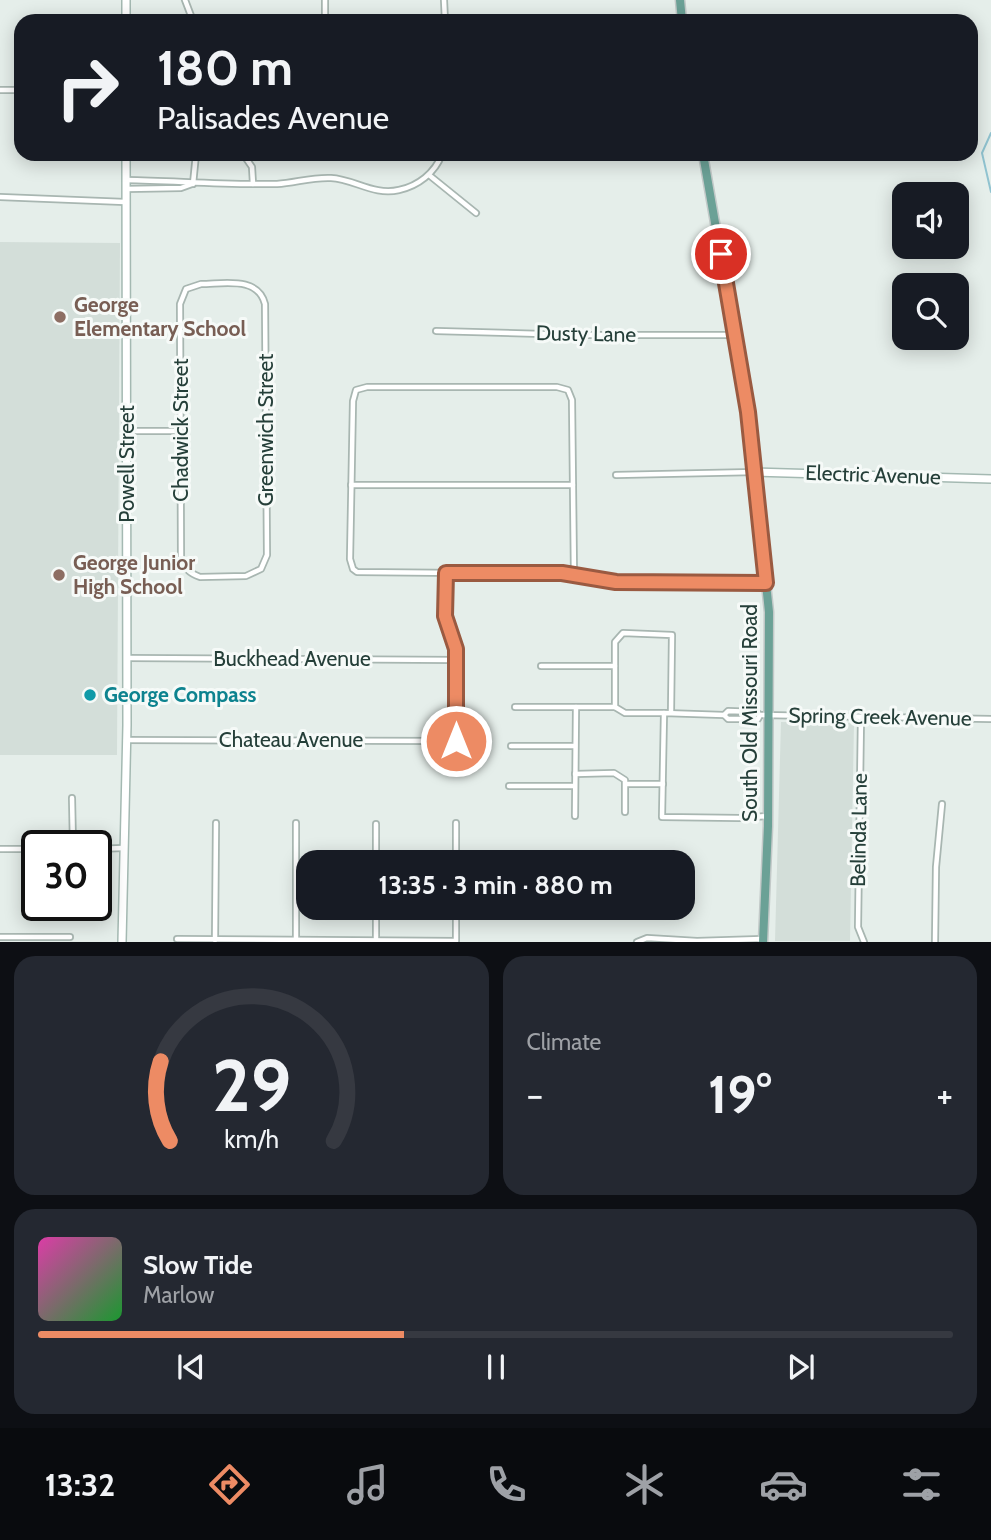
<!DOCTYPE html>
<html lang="en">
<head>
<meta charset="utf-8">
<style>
	:root { --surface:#171b24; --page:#242831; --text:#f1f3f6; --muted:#9ea1a6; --line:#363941; --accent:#ed8b64 }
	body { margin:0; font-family:Cabin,sans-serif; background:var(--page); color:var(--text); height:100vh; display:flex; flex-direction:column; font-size:26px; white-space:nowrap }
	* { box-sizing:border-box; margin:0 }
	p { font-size:23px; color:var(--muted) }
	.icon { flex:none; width:38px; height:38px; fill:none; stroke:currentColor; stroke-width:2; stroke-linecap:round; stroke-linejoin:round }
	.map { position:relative; height:942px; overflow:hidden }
	.side { display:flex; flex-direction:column; gap:14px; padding:14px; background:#0d0f14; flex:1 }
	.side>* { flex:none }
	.banner { position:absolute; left:14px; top:14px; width:964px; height:147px; border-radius:21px; box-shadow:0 4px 18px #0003; background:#171b24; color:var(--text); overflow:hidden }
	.controls { position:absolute; left:892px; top:182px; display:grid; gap:14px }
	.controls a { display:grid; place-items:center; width:77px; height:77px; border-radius:14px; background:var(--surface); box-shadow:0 4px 18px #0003; font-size:35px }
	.speed { position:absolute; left:21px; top:830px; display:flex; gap:14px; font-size:35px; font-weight:700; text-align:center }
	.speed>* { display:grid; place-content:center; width:91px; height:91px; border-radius:50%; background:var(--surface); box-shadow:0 4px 18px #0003; line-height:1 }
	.speed .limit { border:4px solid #111; border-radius:10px; background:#fff; color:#111 }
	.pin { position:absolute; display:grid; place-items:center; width:60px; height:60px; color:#fff; margin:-30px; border:4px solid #fff; border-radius:50%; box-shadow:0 2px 7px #0007 }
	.me { position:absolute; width:77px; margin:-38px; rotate:0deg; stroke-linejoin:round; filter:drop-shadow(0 0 5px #0008) }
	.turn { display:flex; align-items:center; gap:24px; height:147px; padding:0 28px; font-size:32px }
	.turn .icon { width:91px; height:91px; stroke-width:2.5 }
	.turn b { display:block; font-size:49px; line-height:60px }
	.big { font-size:52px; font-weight:800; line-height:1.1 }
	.side .widget { flex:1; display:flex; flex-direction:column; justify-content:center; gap:10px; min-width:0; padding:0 24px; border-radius:21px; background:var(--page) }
	.side .dial { align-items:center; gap:0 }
	.dial svg { height:182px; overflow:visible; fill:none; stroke:var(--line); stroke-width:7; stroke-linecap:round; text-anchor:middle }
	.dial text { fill:var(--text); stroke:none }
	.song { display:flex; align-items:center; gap:21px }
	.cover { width:84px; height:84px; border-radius:10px; background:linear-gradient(135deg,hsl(320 70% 55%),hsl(130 70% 35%)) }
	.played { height:7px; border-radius:4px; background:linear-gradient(90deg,var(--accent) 40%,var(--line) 40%) }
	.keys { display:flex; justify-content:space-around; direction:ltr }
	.heat { display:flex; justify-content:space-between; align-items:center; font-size:38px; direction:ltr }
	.side .tiles { flex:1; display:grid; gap:14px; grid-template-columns:1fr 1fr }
	.widget:last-child { grid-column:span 2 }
	.trip { position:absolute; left:296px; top:850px; width:399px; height:70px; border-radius:21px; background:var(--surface); box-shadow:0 4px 18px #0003; font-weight:800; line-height:70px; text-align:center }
	.tab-bar { display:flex; height:112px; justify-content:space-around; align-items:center; background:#090b0e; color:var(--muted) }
	.tab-bar .icon { width:49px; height:49px }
	.tab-bar .selected { color:var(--accent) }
	.tab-bar b { font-size:32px; color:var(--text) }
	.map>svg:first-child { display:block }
	.built { fill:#d3ded9 }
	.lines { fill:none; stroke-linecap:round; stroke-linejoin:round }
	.stream { stroke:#90c3d0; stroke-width:2 }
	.street-casing { stroke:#a8b6b1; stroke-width:8 }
	.secondary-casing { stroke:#a4b9b2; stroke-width:10 }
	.primary-casing { stroke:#c2c9c8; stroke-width:11 }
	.street { stroke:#fff; stroke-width:4.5 }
	.secondary { stroke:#fff; stroke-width:7 }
	.primary { stroke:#6ba196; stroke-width:8 }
	.route-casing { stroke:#9a5a41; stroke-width:18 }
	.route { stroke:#ed8b64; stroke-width:12 }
	.education-dot { fill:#8d6e63; stroke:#f6faf8; stroke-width:2.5 }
	.culture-dot { fill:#0f9aa8; stroke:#f6faf8; stroke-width:2.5 }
	.labels { text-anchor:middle; stroke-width:6; stroke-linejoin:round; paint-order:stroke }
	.education-label { font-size:21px; font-weight:bold; fill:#785e54; stroke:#f6faf8; text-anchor:start }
	.street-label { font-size:21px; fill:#253f39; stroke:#f6faf8 }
	.culture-label { font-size:21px; font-weight:bold; fill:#0d838f; stroke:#f6faf8; text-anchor:start }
</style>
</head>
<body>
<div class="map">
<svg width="991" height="942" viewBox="0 0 991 942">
	<rect width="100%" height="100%" fill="#e5eeea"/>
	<g class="built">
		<path d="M 0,242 L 120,243 L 117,755 L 0,755 Z"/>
		<path d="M 781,722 L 854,723 L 850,941 L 775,941 Z"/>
	</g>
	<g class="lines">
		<path class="stream" d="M 991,133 L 982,153 L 991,192"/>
		<g class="street-casing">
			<g id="street">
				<path d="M 185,0 L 193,21"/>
				<path d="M 325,0 L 325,21"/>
				<path d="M 444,0 L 445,21"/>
				<path d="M 0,90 L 21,90"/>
				<path d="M 243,154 L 252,167 L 253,184"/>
				<path d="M 429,175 L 476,213"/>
				<path d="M 126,180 C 177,181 226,185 277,184 C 295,183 312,177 331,178 C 354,179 374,196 399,190 C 418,186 435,173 442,154"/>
				<path d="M 193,184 L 196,154"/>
				<path d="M 126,189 L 181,188 L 192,184"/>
				<path d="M 0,197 L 125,202"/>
				<path d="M 201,284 C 224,284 258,276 265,304 L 267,555 L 261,569 L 246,576 L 200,577 C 189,573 184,568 181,557 L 180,304 L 186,289 Z"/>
				<path d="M 436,331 L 577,335 L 734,335"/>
				<path d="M 127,431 L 180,431"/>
				<path d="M 616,475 L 755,472"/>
				<path d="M 351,485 L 573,485"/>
				<path d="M 574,575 L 572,400 L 568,390 L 557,387 L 367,387 L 356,390 L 353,401 L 350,559 L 353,569 L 357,572 L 562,574 L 616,582 L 766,583"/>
				<path d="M 128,658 L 457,660"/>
				<path d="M 541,666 L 615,666"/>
				<path d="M 515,707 L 615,707"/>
				<path d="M 664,713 L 625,713 L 615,707 L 615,642 L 623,633 L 672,635 L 671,712"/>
				<path d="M 724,715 L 664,713 L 662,817 L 739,818 L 769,816"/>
				<path d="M 760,715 L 758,719 L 728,719 L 724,715 L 728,711 L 756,712 L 760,715 L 991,719"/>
				<path d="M 861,717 L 858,927 L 864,942"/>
				<path d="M 126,740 L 456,741 L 456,649 L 445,616 L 446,573"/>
				<path d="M 511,746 L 575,746"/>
				<path d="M 575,774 L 614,773 L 625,780 L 625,812"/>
				<path d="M 626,784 L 663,784"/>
				<path d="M 509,786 L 574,786"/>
				<path d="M 72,798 L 73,845"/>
				<path d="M 575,816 L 576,707"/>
				<path d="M 296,823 L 296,940"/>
				<path d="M 456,823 L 456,863"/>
				<path d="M 0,849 L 37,849"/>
				<path d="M 96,849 L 123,848"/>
				<path d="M 376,863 L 376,824"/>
				<path d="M 0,937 L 70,937"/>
				<path d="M 177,939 L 456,941 L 456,908"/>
				<path d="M 215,940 L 216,823"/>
				<path d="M 376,941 L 376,908"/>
				<path d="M 637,942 L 647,938 L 697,941 L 762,939"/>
				<path d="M 935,942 L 936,867 L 942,804"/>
			</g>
		</g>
		<g class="secondary-casing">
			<g id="secondary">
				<path d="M 126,21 L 126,0"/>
				<path d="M 755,472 L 991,479"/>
				<path d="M 122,942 L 127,725 L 126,154"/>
			</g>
		</g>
		<g class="primary-casing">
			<g id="primary">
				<path d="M 680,0 L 682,21"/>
				<path d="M 703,154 L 748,412 L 769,612 L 768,826 L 763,942"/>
			</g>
		</g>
		<use href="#street" class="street"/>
		<use href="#secondary" class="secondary"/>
		<use href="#primary" class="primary"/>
	</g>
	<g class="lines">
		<g class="route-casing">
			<path id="route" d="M 456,741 L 456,649 L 445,616 L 446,573 L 562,573 L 616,582 L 766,583 L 748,412 L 721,254"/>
		</g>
		<use href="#route" class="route"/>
	</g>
	<g class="education-dot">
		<circle cx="60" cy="317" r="7"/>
		<circle cx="59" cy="575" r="7"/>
	</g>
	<circle class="culture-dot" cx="90" cy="695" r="7"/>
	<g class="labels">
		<g class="education-label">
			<text x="74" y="312">George<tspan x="74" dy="24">Elementary School</tspan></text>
			<text x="73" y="570">George Junior<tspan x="73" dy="24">High School</tspan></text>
		</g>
		<g class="street-label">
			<text transform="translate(586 334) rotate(1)" y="7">Dusty Lane</text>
			<text transform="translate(181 430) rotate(-90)" y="7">Chadwick Street</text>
			<text transform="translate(266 430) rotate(-90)" y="7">Greenwich Street</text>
			<text transform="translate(127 464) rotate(-90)" y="7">Powell Street</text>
			<text transform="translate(873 475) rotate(2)" y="7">Electric Avenue</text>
			<text x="292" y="666">Buckhead Avenue</text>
			<text transform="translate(750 713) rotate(-90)" y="7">South Old Missouri Road</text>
			<text transform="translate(880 717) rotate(1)" y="7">Spring Creek Avenue</text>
			<text x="291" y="747">Chateau Avenue</text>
			<text transform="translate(859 830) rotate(-89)" y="7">Belinda Lane</text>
		</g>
		<g class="culture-label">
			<text x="104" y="702">George Compass</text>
		</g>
	</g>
</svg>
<div class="controls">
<a><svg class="icon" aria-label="sound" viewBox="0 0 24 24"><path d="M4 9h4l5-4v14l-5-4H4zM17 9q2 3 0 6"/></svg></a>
<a><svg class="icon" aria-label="search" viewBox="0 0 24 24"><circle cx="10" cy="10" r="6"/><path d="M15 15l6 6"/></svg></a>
</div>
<div class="speed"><div class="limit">30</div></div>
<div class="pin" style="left:721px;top:254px;background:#d93025"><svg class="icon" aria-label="arrive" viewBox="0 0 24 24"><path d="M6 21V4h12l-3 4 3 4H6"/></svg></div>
<svg class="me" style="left:456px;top:741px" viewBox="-20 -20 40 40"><circle r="17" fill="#ed8b64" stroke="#fff" stroke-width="3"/><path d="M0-11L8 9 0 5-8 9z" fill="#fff"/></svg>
<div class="trip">13:35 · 3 min · 880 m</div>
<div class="banner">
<div class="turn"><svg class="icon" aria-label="right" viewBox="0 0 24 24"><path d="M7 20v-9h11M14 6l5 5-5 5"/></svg><div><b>180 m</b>Palisades Avenue</div></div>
</div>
</div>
<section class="side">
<div class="tiles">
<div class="widget dial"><svg viewBox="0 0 100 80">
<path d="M14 69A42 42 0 1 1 86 69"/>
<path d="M14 69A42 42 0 0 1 10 34" stroke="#ed8b64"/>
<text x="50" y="56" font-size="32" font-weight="700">29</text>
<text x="50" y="72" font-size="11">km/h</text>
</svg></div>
<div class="widget"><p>Climate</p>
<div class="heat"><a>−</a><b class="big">19°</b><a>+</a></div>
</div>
<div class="widget">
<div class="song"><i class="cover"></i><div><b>Slow Tide</b><p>Marlow</p></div></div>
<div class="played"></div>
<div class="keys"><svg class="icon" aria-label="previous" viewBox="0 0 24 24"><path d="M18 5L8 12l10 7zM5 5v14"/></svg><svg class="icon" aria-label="pause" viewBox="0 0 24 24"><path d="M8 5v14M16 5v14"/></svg><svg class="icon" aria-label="next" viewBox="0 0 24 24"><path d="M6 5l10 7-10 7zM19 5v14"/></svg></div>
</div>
</div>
</section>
<nav class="tab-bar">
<b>13:32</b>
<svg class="icon selected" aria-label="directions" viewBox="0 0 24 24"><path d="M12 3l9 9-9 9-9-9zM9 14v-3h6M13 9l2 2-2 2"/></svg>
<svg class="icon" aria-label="music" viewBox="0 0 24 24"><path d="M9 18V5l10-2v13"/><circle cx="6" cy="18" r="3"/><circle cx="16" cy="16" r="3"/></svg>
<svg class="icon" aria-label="phone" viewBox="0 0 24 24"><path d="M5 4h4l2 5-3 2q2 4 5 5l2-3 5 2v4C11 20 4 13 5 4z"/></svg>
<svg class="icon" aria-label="climate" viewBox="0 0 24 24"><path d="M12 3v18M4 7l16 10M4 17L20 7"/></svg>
<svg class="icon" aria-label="car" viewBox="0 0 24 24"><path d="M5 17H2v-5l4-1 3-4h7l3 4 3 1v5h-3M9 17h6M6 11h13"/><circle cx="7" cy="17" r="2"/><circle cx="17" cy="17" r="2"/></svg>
<svg class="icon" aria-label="filters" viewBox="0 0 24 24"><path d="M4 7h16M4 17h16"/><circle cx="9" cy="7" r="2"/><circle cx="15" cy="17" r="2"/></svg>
</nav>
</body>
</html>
